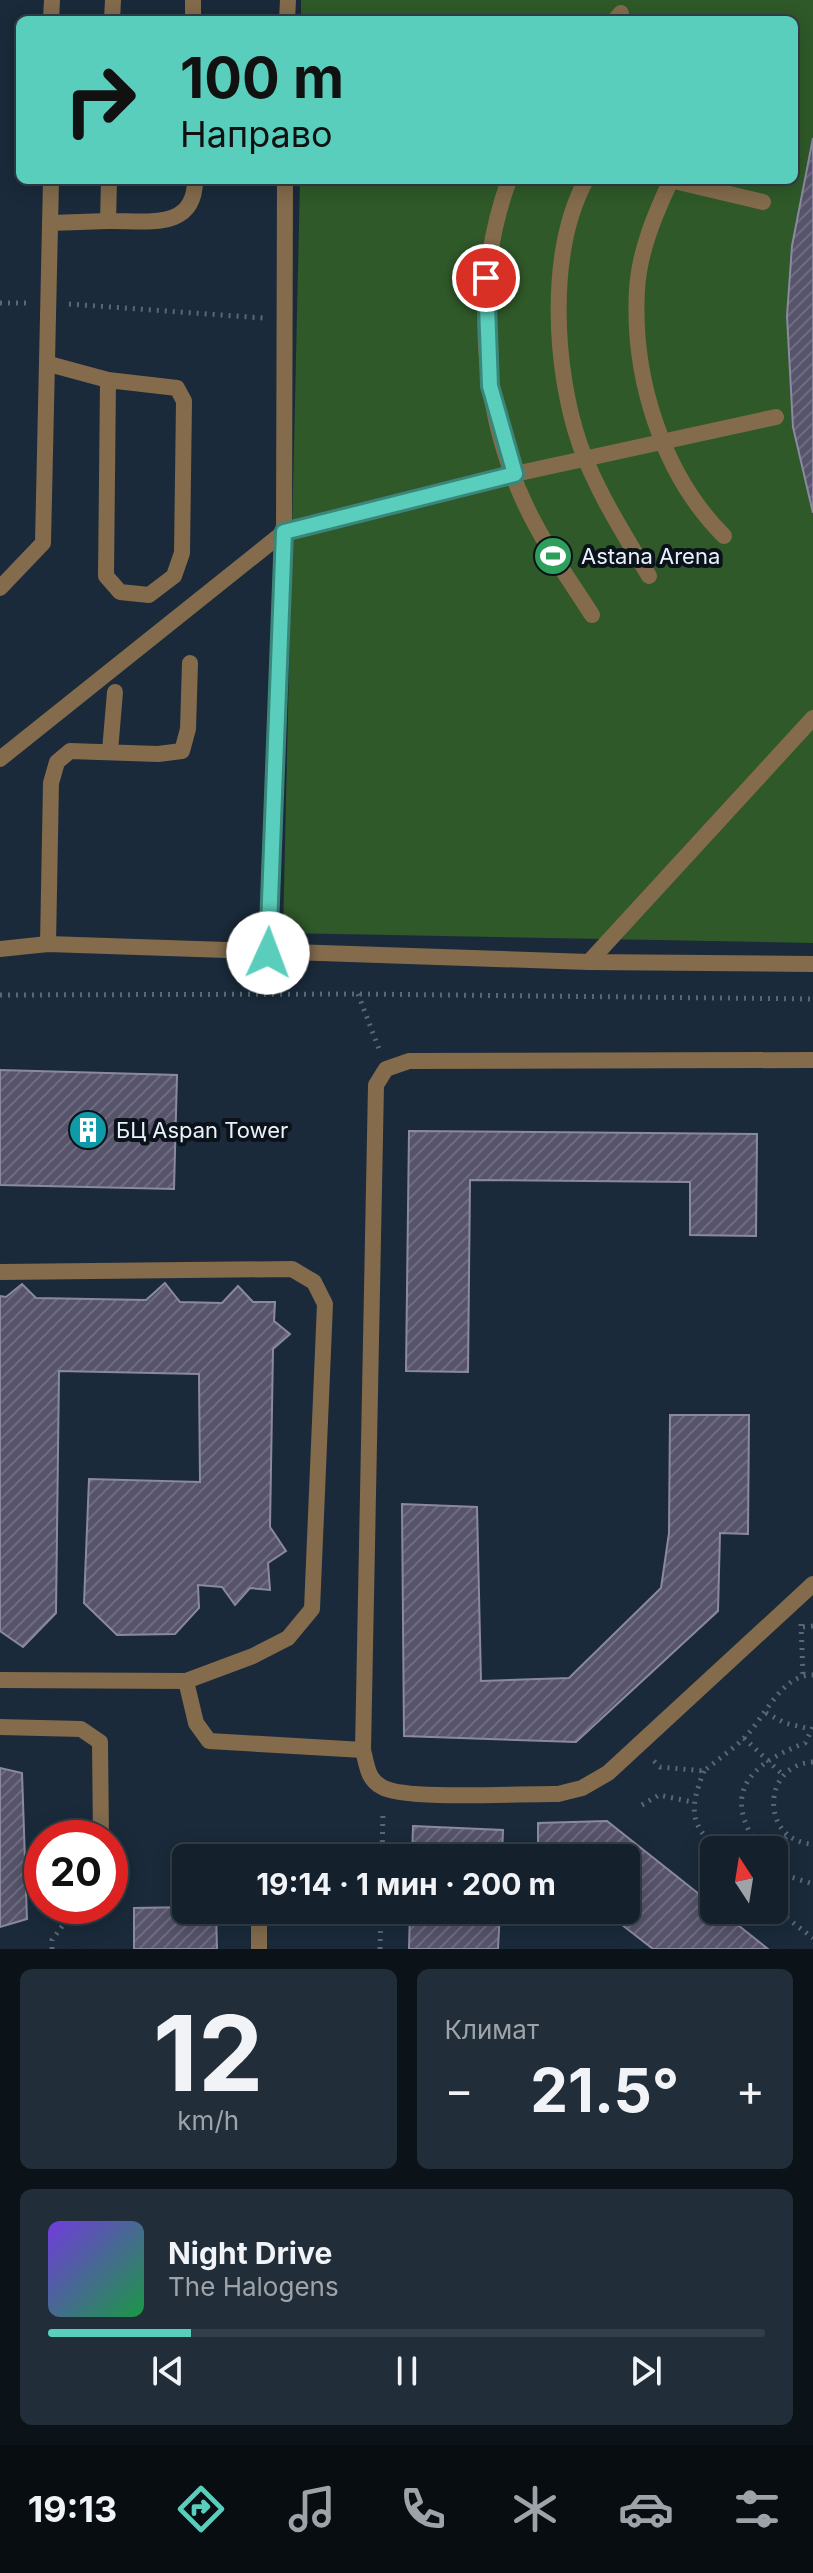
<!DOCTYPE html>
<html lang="ru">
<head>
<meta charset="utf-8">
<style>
	:root { --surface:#14202c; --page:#212d38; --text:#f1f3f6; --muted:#9da3a9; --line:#333e48; --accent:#5acebc }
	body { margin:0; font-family:Inter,sans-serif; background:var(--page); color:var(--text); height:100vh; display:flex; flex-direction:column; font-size:30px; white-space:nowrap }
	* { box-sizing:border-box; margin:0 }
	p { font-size:26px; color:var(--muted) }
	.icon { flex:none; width:44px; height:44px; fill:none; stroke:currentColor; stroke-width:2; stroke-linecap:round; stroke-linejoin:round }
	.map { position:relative; height:1949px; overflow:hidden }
	.details { display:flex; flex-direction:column; gap:20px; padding:20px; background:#0b1218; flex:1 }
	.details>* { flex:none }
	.top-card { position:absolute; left:16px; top:16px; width:782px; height:168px; border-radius:12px; box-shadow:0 4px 20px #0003,0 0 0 2px var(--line); background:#5acebc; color:#111; overflow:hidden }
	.needle { width:52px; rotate:348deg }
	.controls { position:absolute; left:700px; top:1836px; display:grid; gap:16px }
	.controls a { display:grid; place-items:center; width:88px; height:88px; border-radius:12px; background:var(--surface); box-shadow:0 4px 20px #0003,0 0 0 2px var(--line); font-size:40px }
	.speed { position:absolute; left:24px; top:1820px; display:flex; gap:16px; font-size:40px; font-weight:700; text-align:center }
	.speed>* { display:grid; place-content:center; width:104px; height:104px; border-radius:50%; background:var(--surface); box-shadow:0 4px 20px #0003,0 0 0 2px var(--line); line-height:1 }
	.speed .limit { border:12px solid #d22; background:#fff; color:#111 }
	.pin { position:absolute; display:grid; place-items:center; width:68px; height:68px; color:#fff; margin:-34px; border:4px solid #fff; border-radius:50%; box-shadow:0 2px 8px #0007 }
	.me { position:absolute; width:88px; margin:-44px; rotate:2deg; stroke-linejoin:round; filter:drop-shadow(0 0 6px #0008) }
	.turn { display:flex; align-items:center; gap:28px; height:168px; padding:0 32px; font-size:36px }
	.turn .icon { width:104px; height:104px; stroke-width:2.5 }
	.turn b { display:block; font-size:56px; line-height:68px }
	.big { font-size:60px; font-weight:700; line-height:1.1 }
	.details .widget { flex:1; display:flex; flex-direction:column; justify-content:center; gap:12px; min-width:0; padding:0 28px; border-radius:12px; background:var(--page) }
	.details .dial { align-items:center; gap:0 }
	.dial b { font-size:104px; line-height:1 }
	.song { display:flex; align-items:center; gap:24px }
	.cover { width:96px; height:96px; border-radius:12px; background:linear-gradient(135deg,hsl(260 70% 55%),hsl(140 70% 35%)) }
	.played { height:8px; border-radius:4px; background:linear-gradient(90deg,var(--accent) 20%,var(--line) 20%) }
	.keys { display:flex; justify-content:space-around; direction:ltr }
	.heat { display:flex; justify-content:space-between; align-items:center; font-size:44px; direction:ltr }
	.details .tiles { flex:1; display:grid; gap:20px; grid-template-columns:1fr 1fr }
	.widget:last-child { grid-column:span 2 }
	.trip { position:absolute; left:172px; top:1844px; width:468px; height:80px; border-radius:12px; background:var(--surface); box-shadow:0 4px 20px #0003,0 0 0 2px var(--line); font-weight:700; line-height:80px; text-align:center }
	.menu { display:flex; height:128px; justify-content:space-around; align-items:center; background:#080d12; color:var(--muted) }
	.menu .icon { width:56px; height:56px }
	.menu .current { color:var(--accent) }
	.menu b { font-size:36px; color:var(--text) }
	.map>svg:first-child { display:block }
	.grass { fill:#2f5929 }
	.building { fill:url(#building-hatch); stroke:#8b89a1; stroke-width:2 }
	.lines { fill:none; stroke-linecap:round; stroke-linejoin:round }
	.path { stroke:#596776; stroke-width:5; stroke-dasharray:2 6; stroke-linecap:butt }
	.lane { stroke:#836b4c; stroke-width:16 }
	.route-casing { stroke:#3a867a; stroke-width:20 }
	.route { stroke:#5acebc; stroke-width:14 }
	.labels { text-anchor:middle; stroke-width:8; stroke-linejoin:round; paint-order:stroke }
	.poi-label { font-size:22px; fill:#e8f2fd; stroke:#0b1219; text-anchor:start }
</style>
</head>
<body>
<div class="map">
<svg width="813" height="1949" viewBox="0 0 813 1949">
	<defs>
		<pattern id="building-hatch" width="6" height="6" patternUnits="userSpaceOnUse" patternTransform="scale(2)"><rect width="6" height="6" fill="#56536a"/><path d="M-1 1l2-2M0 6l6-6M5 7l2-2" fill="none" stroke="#6e6c80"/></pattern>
	</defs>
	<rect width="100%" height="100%" fill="#1a2a3a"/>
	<path class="grass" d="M 301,0 L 813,0 L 813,943 L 283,933 L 300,180 L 794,180 L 794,20 L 301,20 Z"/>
	<g class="building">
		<path d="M 813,138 L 813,513 L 793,427 L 787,316 L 792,246 Z"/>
		<path d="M 0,1070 L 177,1075 L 174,1189 L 0,1185 Z"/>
		<path d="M 409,1131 L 757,1134 L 756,1236 L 690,1235 L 690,1182 L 470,1180 L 468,1372 L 406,1371 Z"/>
		<path d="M 165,1283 L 180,1302 L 222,1303 L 238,1286 L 253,1302 L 275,1302 L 274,1321 L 290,1334 L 273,1349 L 270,1527 L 286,1551 L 268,1563 L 270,1590 L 250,1588 L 235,1605 L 222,1587 L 198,1585 L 199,1608 L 175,1634 L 117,1635 L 84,1603 L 89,1479 L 200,1482 L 199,1374 L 59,1371 L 56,1613 L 23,1647 L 0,1631 L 0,1296 L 6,1297 L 22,1284 L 36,1298 L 146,1300 Z"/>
		<path d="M 670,1415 L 749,1415 L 748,1534 L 720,1533 L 718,1611 L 576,1742 L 404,1736 L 402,1504 L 477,1507 L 481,1681 L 569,1678 L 661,1588 L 669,1533 Z"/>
		<path d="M 0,1768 L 22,1773 L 27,1919 L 0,1927 Z"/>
		<path d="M 607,1821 L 714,1906 L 714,1910 L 719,1910 L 768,1949 L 653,1949 L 603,1910 L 626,1910 L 626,1858 L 538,1858 L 538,1823 Z"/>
		<path d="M 413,1826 L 503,1830 L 502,1858 L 412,1858 Z"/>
		<path d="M 186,1907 L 186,1910 L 216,1910 L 217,1949 L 134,1949 L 134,1908 Z"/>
		<path d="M 410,1910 L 500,1910 L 498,1949 L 409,1949 Z"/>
	</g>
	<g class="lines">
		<g class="path">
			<path d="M 0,303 L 27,303"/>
			<path d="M 69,304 L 263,318"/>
			<path d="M 358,994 L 379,1049"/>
			<path d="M 0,995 L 358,994 L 813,999"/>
			<path d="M 801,1624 L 803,1675"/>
			<path d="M 803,1627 L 813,1626"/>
			<path d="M 766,1713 L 785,1723 L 810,1729"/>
			<path d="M 744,1738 L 783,1775"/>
			<path d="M 654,1761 L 660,1767 L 704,1771 C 717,1760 732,1750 744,1738 C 765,1718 781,1674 813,1675"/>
			<path d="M 813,1762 C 760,1765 761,1842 813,1844"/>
			<path d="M 704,1771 C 690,1807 688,1824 719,1850"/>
			<path d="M 642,1805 L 659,1795 L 692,1802"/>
			<path d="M 761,1850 C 719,1793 750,1764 805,1743 L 813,1727"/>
			<path d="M 774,1850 L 787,1836"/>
			<path d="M 382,1858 L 383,1810"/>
			<path d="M 774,1863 L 788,1876 L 813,1884"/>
			<path d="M 774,1908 L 813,1938"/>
			<path d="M 52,1949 L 52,1940 L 77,1906"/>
			<path d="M 380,1949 L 381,1910"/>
		</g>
		<g class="lane">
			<path d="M 193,0 L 193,20"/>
			<path d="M 51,20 L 52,0"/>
			<path d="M 112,20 L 113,0"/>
			<path d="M 287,20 L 288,0"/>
			<path d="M 615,20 L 621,13"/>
			<path d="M 109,180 L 108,221 C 145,220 195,232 195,180"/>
			<path d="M 509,180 C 472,281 479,407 525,504 C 543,543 569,579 592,615"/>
			<path d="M 586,180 C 547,252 554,370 580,445 C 597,492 624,534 649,576"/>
			<path d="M 670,180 L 763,202"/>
			<path d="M 671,180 C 655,214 639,252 637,290 C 632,377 662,474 724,536"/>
			<path d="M 50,223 L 108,221"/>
			<path d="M 49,364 L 108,380 L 177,388 L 184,401 L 182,553 L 174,576 L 149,595 L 120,592 L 106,576 L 108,380"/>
			<path d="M 0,588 L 43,543 L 51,180"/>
			<path d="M 110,751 L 115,692"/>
			<path d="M 0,759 L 284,532 L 515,474 L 776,417"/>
			<path d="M 48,944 L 51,783 L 57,762 L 70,751 L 158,754 L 182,751 L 188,729 L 190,663"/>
			<path d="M 0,949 L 48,944 L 589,962 L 813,964"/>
			<path d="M 268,953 L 284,532 L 285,180"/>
			<path d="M 589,962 L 813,718"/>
			<path d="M 813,1060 L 409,1061 L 386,1069 L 376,1085 L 363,1750 C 367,1765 367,1779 382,1787 C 405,1801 525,1793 558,1794 L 582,1788 L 608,1773 L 813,1584"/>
			<path d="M 0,1272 L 292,1269 L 314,1282 L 325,1304 L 312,1609 L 288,1638 L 253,1656 L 186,1681 L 0,1680"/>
			<path d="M 186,1681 L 196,1723 L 209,1741 L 363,1750"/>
			<path d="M 0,1727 L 81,1729 L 100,1742 L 101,1838"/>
			<path d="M 259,1949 L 259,1910"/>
		</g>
	</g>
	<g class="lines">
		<g class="route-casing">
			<path id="route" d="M 268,953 L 284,532 L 515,474 L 490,386 L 486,278"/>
		</g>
		<use href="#route" class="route"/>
	</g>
	<defs>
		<g id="stadium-disc" transform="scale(2)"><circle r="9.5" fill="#2e9e5b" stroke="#0b1219"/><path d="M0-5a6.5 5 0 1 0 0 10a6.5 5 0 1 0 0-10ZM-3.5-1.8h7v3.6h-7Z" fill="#fff"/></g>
		<g id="building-disc" transform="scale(2)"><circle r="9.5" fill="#0f9aa8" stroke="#0b1219"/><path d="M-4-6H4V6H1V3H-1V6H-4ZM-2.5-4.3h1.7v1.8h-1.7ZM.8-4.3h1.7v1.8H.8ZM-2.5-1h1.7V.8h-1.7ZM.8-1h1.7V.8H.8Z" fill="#fff"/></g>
	</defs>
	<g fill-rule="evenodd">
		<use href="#stadium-disc" x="553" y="556"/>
		<use href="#building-disc" x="88" y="1130"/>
	</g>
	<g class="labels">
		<g class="poi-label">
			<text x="581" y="564">Astana Arena</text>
			<text x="116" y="1138">БЦ Aspan Tower</text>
		</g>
	</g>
</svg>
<div class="controls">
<a><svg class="needle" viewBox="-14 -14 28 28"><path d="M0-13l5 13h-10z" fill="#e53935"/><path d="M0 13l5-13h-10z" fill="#9da3a9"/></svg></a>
</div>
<div class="speed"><div class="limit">20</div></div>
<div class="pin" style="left:486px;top:278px;background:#d93025"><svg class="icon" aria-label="arrive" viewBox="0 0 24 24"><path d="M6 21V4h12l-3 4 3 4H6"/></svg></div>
<svg class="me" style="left:268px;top:953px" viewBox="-20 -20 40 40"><circle r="19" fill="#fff"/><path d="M0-13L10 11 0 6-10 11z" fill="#5acebc"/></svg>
<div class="trip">19:14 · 1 мин · 200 m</div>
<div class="top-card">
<div class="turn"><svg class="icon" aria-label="right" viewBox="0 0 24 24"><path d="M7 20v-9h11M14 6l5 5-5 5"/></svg><div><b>100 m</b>Направо</div></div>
</div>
</div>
<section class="details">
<div class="tiles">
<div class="widget dial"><b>12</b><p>km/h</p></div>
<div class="widget"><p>Климат</p>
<div class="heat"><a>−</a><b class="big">21.5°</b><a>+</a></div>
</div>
<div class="widget">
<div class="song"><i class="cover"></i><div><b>Night Drive</b><p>The Halogens</p></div></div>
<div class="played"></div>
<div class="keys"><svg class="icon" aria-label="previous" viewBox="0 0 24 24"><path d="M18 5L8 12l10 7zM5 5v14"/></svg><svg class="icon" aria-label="pause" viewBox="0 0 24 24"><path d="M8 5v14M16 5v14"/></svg><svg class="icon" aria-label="next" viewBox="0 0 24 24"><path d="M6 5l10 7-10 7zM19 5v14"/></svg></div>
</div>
</div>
</section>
<nav class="menu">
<b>19:13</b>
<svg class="icon current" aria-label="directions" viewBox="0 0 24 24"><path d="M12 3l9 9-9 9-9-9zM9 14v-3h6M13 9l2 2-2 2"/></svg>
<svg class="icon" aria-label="music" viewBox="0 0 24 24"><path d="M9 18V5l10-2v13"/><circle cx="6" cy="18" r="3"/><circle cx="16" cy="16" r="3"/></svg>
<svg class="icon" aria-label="phone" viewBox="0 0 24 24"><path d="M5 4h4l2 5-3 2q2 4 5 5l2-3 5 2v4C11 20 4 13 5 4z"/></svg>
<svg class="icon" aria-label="climate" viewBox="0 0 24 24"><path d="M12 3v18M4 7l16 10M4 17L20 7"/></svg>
<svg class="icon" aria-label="car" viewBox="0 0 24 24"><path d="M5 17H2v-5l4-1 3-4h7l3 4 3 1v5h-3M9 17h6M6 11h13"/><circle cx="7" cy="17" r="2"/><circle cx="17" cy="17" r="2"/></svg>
<svg class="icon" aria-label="filters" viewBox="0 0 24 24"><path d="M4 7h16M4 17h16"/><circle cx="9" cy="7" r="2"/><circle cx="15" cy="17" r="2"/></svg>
</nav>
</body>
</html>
